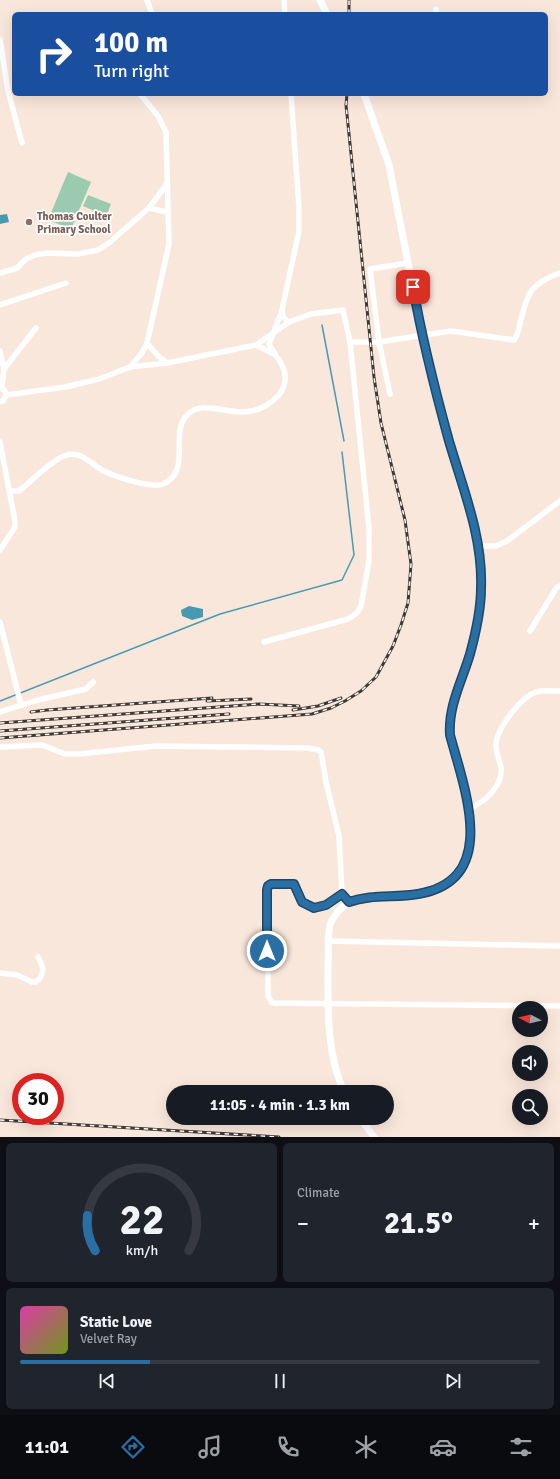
<!DOCTYPE html>
<html lang="en">
<head>
<meta charset="utf-8">
<style>
	:root { --surface:#171b24; --page:#20242c; --text:#f1f3f6; --muted:#9ea1a6; --line:#363941; --accent:#2a6fa4 }
	body { margin:0; font-family:Signika,sans-serif; background:var(--page); color:var(--text); height:100vh; display:flex; flex-direction:column; font-size:15px; white-space:nowrap }
	* { box-sizing:border-box; margin:0 }
	p { font-size:13px; color:var(--muted) }
	.icon { flex:none; width:22px; height:22px; fill:none; stroke:currentColor; stroke-width:2; stroke-linecap:round; stroke-linejoin:round }
	.map { position:relative; height:1137px; overflow:hidden }
	.panel { display:flex; flex-direction:column; gap:6px; padding:6px; background:#0d0f14; flex:1 }
	.panel>* { flex:none }
	.guide { position:absolute; left:12px; top:12px; width:536px; height:84px; border-radius:6px; box-shadow:0 4px 16px #0002; background:#1a4fa0; color:#fff; overflow:hidden }
	.needle { width:26px; rotate:277deg }
	.fabs { position:absolute; left:512px; top:1001px; display:grid; gap:8px }
	.fabs a { display:grid; place-items:center; width:36px; height:36px; border-radius:50%; background:var(--surface); box-shadow:0 4px 16px #0002; font-size:20px }
	.speed { position:absolute; left:12px; top:1073px; display:flex; gap:8px; font-size:20px; font-weight:700; text-align:center }
	.speed>* { display:grid; place-content:center; width:52px; height:52px; border-radius:50%; background:var(--surface); box-shadow:0 4px 16px #0002; line-height:1 }
	.speed .limit { border:6px solid #d22; background:#fff; color:#111 }
	.pin { position:absolute; display:grid; place-items:center; width:34px; height:34px; color:#fff; margin:-17px; border-radius:8px; box-shadow:0 2px 6px #0006 }
	.me { position:absolute; width:44px; margin:-22px; rotate:0deg; stroke-linejoin:round; filter:drop-shadow(0 0 3px #0008) }
	.turn { display:flex; align-items:center; gap:14px; height:84px; padding:0 16px; font-size:18px }
	.turn .icon { width:52px; height:52px; stroke-width:2.5 }
	.turn b { display:block; font-size:28px; line-height:34px }
	.big { font-size:30px; font-weight:700; line-height:1.1 }
	.panel .widget { flex:1; display:flex; flex-direction:column; justify-content:center; gap:6px; min-width:0; padding:0 14px; border-radius:6px; background:var(--page) }
	.panel .dial { align-items:center; gap:0 }
	.dial svg { height:104px; overflow:visible; fill:none; stroke:var(--line); stroke-width:7; stroke-linecap:round; text-anchor:middle }
	.dial text { fill:var(--text); stroke:none }
	.song { display:flex; align-items:center; gap:12px }
	.cover { width:48px; height:48px; border-radius:6px; background:linear-gradient(135deg,hsl(320 70% 55%),hsl(80 70% 35%)) }
	.played { height:4px; border-radius:2px; background:linear-gradient(90deg,var(--accent) 25%,var(--line) 25%) }
	.keys { display:flex; justify-content:space-around; direction:ltr }
	.heat { display:flex; justify-content:space-between; align-items:center; font-size:22px; direction:ltr }
	.panel .tiles { flex:1; display:grid; gap:6px; grid-template-columns:1fr 1fr }
	.widget:last-child { grid-column:span 2 }
	.trip { position:absolute; left:166px; top:1085px; width:228px; height:40px; border-radius:20px; background:var(--surface); box-shadow:0 4px 16px #0002; font-weight:700; line-height:40px; text-align:center }
	.dock { display:flex; height:64px; justify-content:space-around; align-items:center; background:#090b0e; color:var(--muted) }
	.dock .icon { width:28px; height:28px }
	.dock .current { color:var(--accent) }
	.dock b { font-size:18px; color:var(--text) }
	.map>svg:first-child { display:block }
	.green { fill:#9acbb0 }
	.water { fill:#489ab1 }
	.lines { fill:none; stroke-linecap:round; stroke-linejoin:round }
	.stream { stroke:#489ab1; stroke-width:1.5 }
	.minor { stroke:#fff; stroke-width:5.5 }
	.tertiary { stroke:#fff; stroke-width:7 }
	.rail-casing { stroke:#403833; stroke-width:3 }
	.rail { stroke:#fff; stroke-width:1.5; stroke-dasharray:4.5; stroke-linecap:butt }
	.route-casing { stroke:#1b486b; stroke-width:10 }
	.route { stroke:#2a6fa4; stroke-width:7 }
	.education-dot { fill:#8d6e63; stroke:#fff; stroke-width:1.5 }
	.labels { text-anchor:middle; stroke-width:3.5; stroke-linejoin:round; paint-order:stroke }
	.education-label { font-size:11px; font-weight:bold; fill:#785e54; stroke:#fff; text-anchor:start }
</style>
</head>
<body>
<div class="map">
<svg width="560" height="1137" viewBox="0 0 560 1137">
	<rect width="100%" height="100%" fill="#fae7dc"/>
	<g class="green">
		<path d="M 68,172 L 91,182 L 71,229 L 48,220 Z"/>
		<path d="M 88,195 L 111,204 L 106,216 L 83,206 Z"/>
	</g>
	<g class="water">
		<path d="M 7,214 L 9,222 L 0,224 L 0,215 Z"/>
		<path d="M 189,606 L 203,609 L 203,617 L 192,620 L 182,616 L 181,610 Z"/>
	</g>
	<g class="lines">
		<g class="stream">
			<path d="M 322,325 L 344,441"/>
			<path d="M 0,701 L 220,614 L 342,580 L 354,555 L 342,452"/>
		</g>
		<g class="minor">
			<path d="M 147,0 L 152,14"/>
			<path d="M 284,0 L 285,14"/>
			<path d="M 436,14 L 436,9"/>
			<path d="M 0,40 L 8,91 L 22,143"/>
			<path d="M 149,208 L 167,212"/>
			<path d="M 0,273 L 17,268 L 26,259 L 35,255 L 46,253 L 78,254 L 98,250 L 110,242 L 149,208 L 166,185"/>
			<path d="M 0,305 L 66,283"/>
			<path d="M 289,322 L 283,317 L 282,310 L 299,231 L 299,208 L 291,94"/>
			<path d="M 147,343 L 158,356 L 167,363"/>
			<path d="M 256,345 L 274,354"/>
			<path d="M 0,351 L 4,369 L 2,387"/>
			<path d="M 130,367 L 142,353 L 147,343 L 169,244 L 166,132 L 158,116 L 140,94"/>
			<path d="M 4,369 L 36,328"/>
			<path d="M 0,387 L 5,391 L 6,395 L 3,401 L 0,402"/>
			<path d="M 390,394 L 379,342 L 370,269 L 408,263"/>
			<path d="M 6,395 L 65,387 L 99,379 L 130,367 L 167,363 L 256,345 L 289,322 L 311,314 L 343,310 L 350,342 L 379,342 L 451,331 L 514,340 C 518,335 519,329 520,323 C 528,293 530,283 560,273"/>
			<path d="M 0,442 L 15,521 L 15,527 L 0,550"/>
			<path d="M 10,491 L 19,491 C 32,481 49,462 64,456 C 79,449 90,463 102,470 C 113,476 151,489 163,484 C 192,472 170,433 186,416 C 200,400 222,412 241,412 C 263,412 291,395 284,370 C 281,361 273,352 269,344 L 282,310"/>
			<path d="M 479,546 L 496,546 L 507,541 L 560,501"/>
			<path d="M 0,622 L 21,705"/>
			<path d="M 530,631 L 557,587 L 560,586"/>
			<path d="M 264,642 L 348,619 L 357,613 L 361,606 L 369,561 L 369,528 L 350,342"/>
			<path d="M 0,712 L 38,700 L 86,689 L 93,682"/>
			<path d="M 0,747 L 42,745 L 65,754 L 79,754 L 156,746 L 308,748 L 318,750 L 321,752 L 326,782 L 339,836 L 342,894 L 349,902"/>
			<path d="M 469,809 C 484,802 503,787 501,768 C 500,760 495,752 496,744 C 497,728 521,697 536,692 C 543,690 553,691 560,691"/>
			<path d="M 342,894 L 326,905 L 313,908 L 303,902 L 295,884 L 271,884 L 268,886 L 268,996 L 272,1003 L 560,1006"/>
			<path d="M 329,941 L 560,946"/>
			<path d="M 0,973 L 17,975 L 32,982 L 36,982 C 46,974 43,966 38,957"/>
		</g>
		<g class="tertiary">
			<path d="M 320,0 L 327,14"/>
			<path d="M 344,1092 C 326,1052 328,1008 328,964 C 329,952 327,937 330,925 C 332,917 342,906 349,902 C 365,892 398,897 418,894 C 501,882 464,788 450,735 L 449,721 L 452,705 L 470,654 L 478,623 L 481,588 L 479,546 L 472,516 L 450,441 L 422,335 L 389,165 L 364,94"/>
			<path d="M 360,1118 L 374,1137"/>
		</g>
		<g class="rail-casing">
			<g id="rail">
				<path d="M 349,14 L 349,0"/>
				<path d="M 207,701 L 251,699"/>
				<path d="M 293,710 L 318,706 L 341,698"/>
				<path d="M 31,712 L 47,710 L 212,698"/>
				<path d="M 0,723 L 259,704 L 299,706"/>
				<path d="M 0,731 L 229,714"/>
				<path d="M 0,738 L 312,714 L 331,708 L 345,701 L 361,691 L 376,677 L 393,646 L 401,625 L 408,603 L 411,564 L 405,520 L 381,423 L 374,377 L 346,105 L 347,94"/>
				<path d="M 0,1120 L 279,1137"/>
			</g>
		</g>
		<use href="#rail" class="rail"/>
	</g>
	<g class="lines">
		<g class="route-casing">
			<path id="route" d="M 267,951 L 267,890 L 268,886 L 271,884 L 294,884 L 302,902 L 314,908 L 326,905 L 342,894 L 349,902 C 371,894 395,898 418,894 C 501,880 464,788 450,735 C 448,706 462,681 470,654 C 476,632 481,610 481,588 C 483,537 463,489 449,441 C 435,390 422,339 413,287"/>
		</g>
		<use href="#route" class="route"/>
	</g>
	<circle class="education-dot" cx="29" cy="222" r="4"/>
	<g class="labels">
		<g class="education-label">
			<text x="37" y="220">Thomas Coulter<tspan x="37" dy="13">Primary School</tspan></text>
		</g>
	</g>
</svg>
<div class="fabs">
<a><svg class="needle" viewBox="-14 -14 28 28"><path d="M0-13l5 13h-10z" fill="#e53935"/><path d="M0 13l5-13h-10z" fill="#9ea1a6"/></svg></a>
<a><svg class="icon" aria-label="sound" viewBox="0 0 24 24"><path d="M4 9h4l5-4v14l-5-4H4zM17 9q2 3 0 6"/></svg></a>
<a><svg class="icon" aria-label="search" viewBox="0 0 24 24"><circle cx="10" cy="10" r="6"/><path d="M15 15l6 6"/></svg></a>
</div>
<div class="speed"><div class="limit">30</div></div>
<div class="pin" style="left:413px;top:287px;background:#d93025"><svg class="icon" aria-label="arrive" viewBox="0 0 24 24"><path d="M6 21V4h12l-3 4 3 4H6"/></svg></div>
<svg class="me" style="left:267px;top:951px" viewBox="-20 -20 40 40"><circle r="17" fill="#2a6fa4" stroke="#fff" stroke-width="3"/><path d="M0-11L8 9 0 5-8 9z" fill="#fff"/></svg>
<div class="trip">11:05 · 4 min · 1.3 km</div>
<div class="guide">
<div class="turn"><svg class="icon" aria-label="right" viewBox="0 0 24 24"><path d="M7 20v-9h11M14 6l5 5-5 5"/></svg><div><b>100 m</b>Turn right</div></div>
</div>
</div>
<section class="panel">
<div class="tiles">
<div class="widget dial"><svg viewBox="0 0 100 80">
<path d="M14 69A42 42 0 1 1 86 69"/>
<path d="M14 69A42 42 0 0 1 8 42" stroke="#2a6fa4"/>
<text x="50" y="56" font-size="32" font-weight="700">22</text>
<text x="50" y="72" font-size="11">km/h</text>
</svg></div>
<div class="widget"><p>Climate</p>
<div class="heat"><a>−</a><b class="big">21.5°</b><a>+</a></div>
</div>
<div class="widget">
<div class="song"><i class="cover"></i><div><b>Static Love</b><p>Velvet Ray</p></div></div>
<div class="played"></div>
<div class="keys"><svg class="icon" aria-label="previous" viewBox="0 0 24 24"><path d="M18 5L8 12l10 7zM5 5v14"/></svg><svg class="icon" aria-label="pause" viewBox="0 0 24 24"><path d="M8 5v14M16 5v14"/></svg><svg class="icon" aria-label="next" viewBox="0 0 24 24"><path d="M6 5l10 7-10 7zM19 5v14"/></svg></div>
</div>
</div>
</section>
<nav class="dock">
<b>11:01</b>
<svg class="icon current" aria-label="directions" viewBox="0 0 24 24"><path d="M12 3l9 9-9 9-9-9zM9 14v-3h6M13 9l2 2-2 2"/></svg>
<svg class="icon" aria-label="music" viewBox="0 0 24 24"><path d="M9 18V5l10-2v13"/><circle cx="6" cy="18" r="3"/><circle cx="16" cy="16" r="3"/></svg>
<svg class="icon" aria-label="phone" viewBox="0 0 24 24"><path d="M5 4h4l2 5-3 2q2 4 5 5l2-3 5 2v4C11 20 4 13 5 4z"/></svg>
<svg class="icon" aria-label="climate" viewBox="0 0 24 24"><path d="M12 3v18M4 7l16 10M4 17L20 7"/></svg>
<svg class="icon" aria-label="car" viewBox="0 0 24 24"><path d="M5 17H2v-5l4-1 3-4h7l3 4 3 1v5h-3M9 17h6M6 11h13"/><circle cx="7" cy="17" r="2"/><circle cx="17" cy="17" r="2"/></svg>
<svg class="icon" aria-label="filters" viewBox="0 0 24 24"><path d="M4 7h16M4 17h16"/><circle cx="9" cy="7" r="2"/><circle cx="15" cy="17" r="2"/></svg>
</nav>
</body>
</html>
